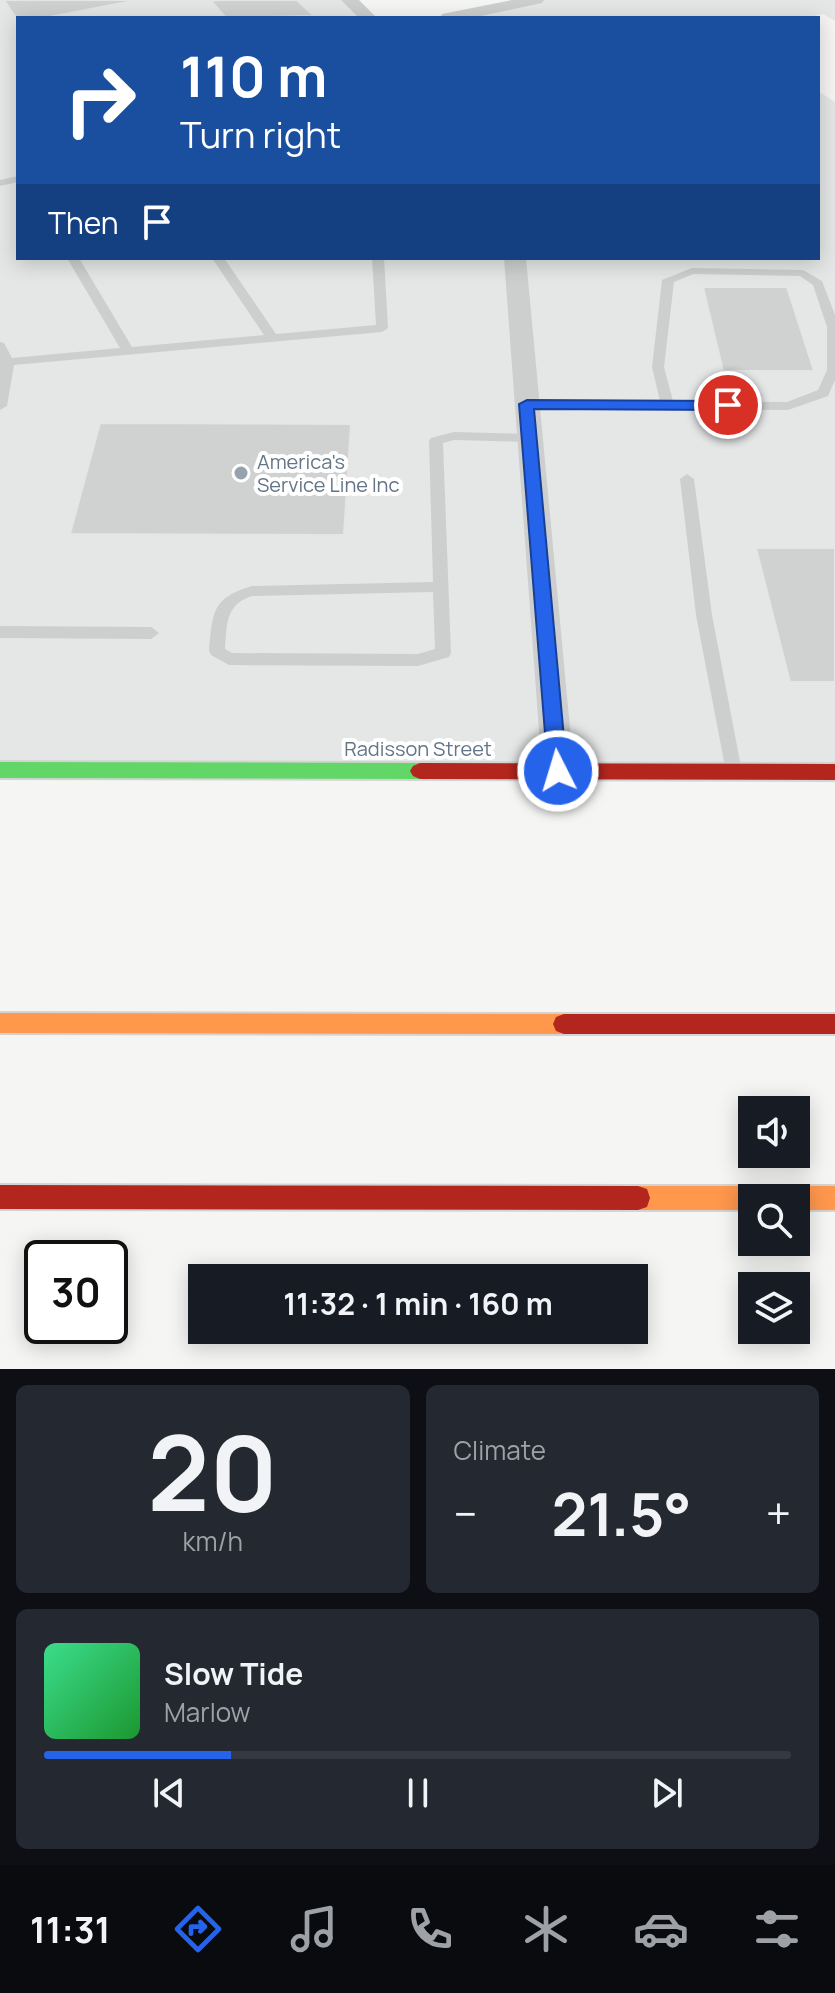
<!DOCTYPE html>
<html lang="en">
<head>
<meta charset="utf-8">
<style>
	:root { --surface:#171b24; --page:#242831; --text:#f1f3f6; --muted:#9ea1a6; --line:#363941; --accent:#2563eb }
	body { margin:0; font-family:Manrope,sans-serif; background:var(--page); color:var(--text); height:100vh; display:flex; flex-direction:column; font-size:30px; white-space:nowrap }
	* { box-sizing:border-box; margin:0 }
	p { font-size:26px; color:var(--muted) }
	.icon { flex:none; width:44px; height:44px; fill:none; stroke:currentColor; stroke-width:2; stroke-linecap:round; stroke-linejoin:round }
	.map { position:relative; height:1369px; overflow:hidden }
	.side { display:flex; flex-direction:column; gap:16px; padding:16px; background:#0d0f14; flex:1 }
	.side>* { flex:none }
	.banner { position:absolute; left:16px; top:16px; width:804px; height:244px; border-radius:0px; box-shadow:0 4px 20px #0003; background:#1a4fa0; color:#fff; overflow:hidden }
	.buttons { position:absolute; left:738px; top:1096px; display:grid; gap:16px }
	.buttons a { display:grid; place-items:center; width:72px; height:72px; border-radius:0px; background:var(--surface); box-shadow:0 4px 20px #0003; font-size:40px }
	.speed { position:absolute; left:24px; top:1240px; display:flex; gap:16px; font-size:40px; font-weight:700; text-align:center }
	.speed>* { display:grid; place-content:center; width:104px; height:104px; border-radius:50%; background:var(--surface); box-shadow:0 4px 20px #0003; line-height:1 }
	.speed .limit { border:4px solid #111; border-radius:12px; background:#fff; color:#111 }
	.pin { position:absolute; display:grid; place-items:center; width:68px; height:68px; color:#fff; margin:-34px; border:4px solid #fff; border-radius:50%; box-shadow:0 2px 8px #0007 }
	.me { position:absolute; width:88px; margin:-44px; rotate:355deg; stroke-linejoin:round; filter:drop-shadow(0 0 6px #0008) }
	.turn { display:flex; align-items:center; gap:28px; height:168px; padding:0 32px; font-size:36px }
	.turn .icon { width:104px; height:104px; stroke-width:2.5 }
	.turn b { display:block; font-size:56px; line-height:68px }
	.then { display:flex; align-items:center; height:76px; padding:0 32px; background:#0003; gap:16px; font-size:30px }
	.big { font-size:60px; font-weight:700; line-height:1.1 }
	.side .widget { flex:1; display:flex; flex-direction:column; justify-content:center; gap:12px; min-width:0; padding:0 28px; border-radius:12px; background:var(--page) }
	.side .dial { align-items:center; gap:0 }
	.dial b { font-size:104px; line-height:1 }
	.song { display:flex; align-items:center; gap:24px }
	.cover { width:96px; height:96px; border-radius:12px; background:linear-gradient(135deg,hsl(150 70% 55%),hsl(130 70% 35%)) }
	.played { height:8px; border-radius:4px; background:linear-gradient(90deg,var(--accent) 25%,var(--line) 25%) }
	.keys { display:flex; justify-content:space-around; direction:ltr }
	.heat { display:flex; justify-content:space-between; align-items:center; font-size:44px; direction:ltr }
	.side .tiles { flex:1; display:grid; gap:16px; grid-template-columns:1fr 1fr }
	.widget:last-child { grid-column:span 2 }
	.trip { position:absolute; left:188px; top:1264px; width:460px; height:80px; border-radius:0px; background:var(--surface); box-shadow:0 4px 20px #0003; font-weight:700; line-height:80px; text-align:center }
	.tabs { display:flex; height:128px; justify-content:space-around; align-items:center; background:#090b0e; color:var(--muted) }
	.tabs .icon { width:56px; height:56px }
	.tabs .active { color:var(--accent) }
	.tabs b { font-size:36px; color:var(--text) }
	.map>svg:first-child { display:block }
	.built { fill:#e5e7e6 }
	.building { fill:#d0d1d1; stroke:#e4e5e4; stroke-width:2 }
	.lines { fill:none; stroke-linecap:round; stroke-linejoin:round }
	.fast-casing { stroke:#d2d4d4; stroke-width:4 }
	.slow-casing { stroke:#d2d4d4; stroke-width:4 }
	.jam-casing { stroke:#d2d4d4; stroke-width:4 }
	.lane { fill:#cdcfcf; fill-rule:evenodd }
	.street { fill:#cdcfcf; fill-rule:evenodd }
	.fast { fill:#63d668; fill-rule:evenodd }
	.slow { fill:#ff974d; fill-rule:evenodd }
	.jam { fill:#b3261e; fill-rule:evenodd }
	.route { fill:#2563eb; stroke:#184099; stroke-width:2 }
	.poi-dot { fill:#97a2ac; stroke:#fff; stroke-width:3 }
	.labels { text-anchor:middle; stroke-width:8; stroke-linejoin:round; paint-order:stroke }
	.poi-label { font-size:20px; fill:#647586; stroke:#fff; text-anchor:start }
	.street-label { font-size:20px; fill:#647586; stroke:#fff }
</style>
</head>
<body>
<div class="map">
<svg width="835" height="1369" viewBox="0 0 835 1369">
	<rect width="100%" height="100%" fill="#f5f6f4"/>
	<g class="built">
		<path d="M 0,0 L 349,0 L 369,18 L 18,18 L 18,258 L 818,258 L 818,91 L 835,102 L 835,772 L 0,770 Z"/>
		<path d="M 536,0 L 835,0 L 835,21 L 823,14 L 808,18 L 448,18 Z"/>
	</g>
	<g class="building">
		<path d="M 4,0 L 138,0 L 44,18 L 18,18 L 18,21 Z"/>
		<path d="M 218,0 L 297,0 L 314,16 L 226,18 L 211,1 Z"/>
		<path d="M 703,287 L 787,287 L 814,371 L 723,371 Z"/>
		<path d="M 100,423 L 351,424 L 344,535 L 70,534 Z"/>
		<path d="M 756,548 L 835,548 L 835,682 L 790,682 Z"/>
	</g>
	<g class="lines">
		<g class="fast-casing">
			<path id="fast" d="M 0,762 L 420,763 L 427,766 L 430,771 L 427,776 L 420,779 L 0,778 Z"/>
		</g>
		<g class="slow-casing">
			<g id="slow">
				<path d="M 0,1013 L 564,1014 L 572,1017 L 575,1024 L 572,1031 L 564,1034 L 0,1033 Z"/>
				<path d="M 638,1186 L 835,1186 L 835,1210 L 796,1210 L 796,1198 L 752,1198 L 752,1210 L 638,1210 L 629,1207 L 626,1198 L 629,1189 Z"/>
			</g>
		</g>
		<g class="jam-casing">
			<g id="jam">
				<path d="M 420,763 L 835,764 L 835,780 L 420,779 L 413,776 L 410,771 L 413,766 Z"/>
				<path d="M 564,1014 L 835,1014 L 835,1034 L 564,1034 L 556,1031 L 553,1024 L 556,1017 Z"/>
				<path d="M 0,1185 L 638,1186 L 647,1189 L 650,1198 L 647,1207 L 638,1210 L 0,1209 Z"/>
			</g>
		</g>
		<g class="lane">
			<path d="M 18,176 L 18,182 L 0,186 L 0,180 Z"/>
			<path d="M 67,258 L 79,258 L 132,347 L 264,335 L 212,258 L 224,258 L 276,334 L 376,325 L 372,258 L 384,258 L 388,328 L 382,332 L 14,365 L 7,406 L 0,410 L 0,342 L 4,343 L 12,358 L 120,348 Z"/>
			<path d="M 692,268 L 803,270 L 822,281 L 835,315 L 835,380 L 828,396 L 788,410 L 522,407 L 522,401 L 527,400 L 660,401 L 652,367 L 662,280 ZM 693,274 L 800,276 L 813,285 L 827,327 L 827,370 L 818,390 L 787,402 L 673,401 L 664,367 L 674,282 Z"/>
			<path d="M 454,432 L 529,434 L 536,438 L 529,442 L 454,440 L 443,443 L 451,653 L 449,657 L 418,666 L 229,665 L 211,655 L 209,651 C 213,613 211,598 252,586 L 433,582 L 429,441 L 431,438 ZM 433,592 L 435,649 L 418,654 L 232,653 L 225,649 C 227,624 225,605 252,596 Z"/>
			<path d="M 687,474 L 694,479 L 712,615 L 742,772 L 740,777 L 734,779 L 728,777 L 726,772 L 696,615 L 680,479 Z"/>
			<path d="M 0,626 L 151,627 L 159,633 L 151,639 L 0,638 Z"/>
		</g>
		<g class="street">
			<path d="M 341,0 L 359,0 L 377,18 L 359,18 Z"/>
			<path d="M 512,0 L 544,0 L 542,3 L 472,18 L 440,18 L 442,14 Z"/>
			<path d="M 504,258 L 526,258 L 574,771 L 569,780 L 558,784 L 547,780 L 542,771 Z"/>
		</g>
		<use href="#fast" class="fast"/>
		<use href="#slow" class="slow"/>
		<use href="#jam" class="jam"/>
	</g>
	<path class="route" d="M 527,400 L 728,401 L 735,405 L 728,410 L 534,409 L 567,771 L 565,777 L 551,777 L 548,771 L 519,404 Z"/>
	<circle class="poi-dot" cx="241" cy="473" r="8"/>
	<g class="labels">
		<g class="poi-label">
			<text x="257" y="469">America's<tspan x="257" dy="23">Service Line Inc</tspan></text>
		</g>
		<g class="street-label">
			<text x="418" y="756">Radisson Street</text>
		</g>
	</g>
</svg>
<div class="buttons">
<a><svg class="icon" aria-label="sound" viewBox="0 0 24 24"><path d="M4 9h4l5-4v14l-5-4H4zM17 9q2 3 0 6"/></svg></a>
<a><svg class="icon" aria-label="search" viewBox="0 0 24 24"><circle cx="10" cy="10" r="6"/><path d="M15 15l6 6"/></svg></a>
<a><svg class="icon" aria-label="layers" viewBox="0 0 24 24"><path d="M12 4l9 5-9 5-9-5zM3 14l9 5 9-5"/></svg></a>
</div>
<div class="speed"><div class="limit">30</div></div>
<div class="pin" style="left:728px;top:405px;background:#d93025"><svg class="icon" aria-label="arrive" viewBox="0 0 24 24"><path d="M6 21V4h12l-3 4 3 4H6"/></svg></div>
<svg class="me" style="left:558px;top:771px" viewBox="-20 -20 40 40"><circle r="17" fill="#2563eb" stroke="#fff" stroke-width="3"/><path d="M0-11L8 9 0 5-8 9z" fill="#fff"/></svg>
<div class="trip">11:32 · 1 min · 160 m</div>
<div class="banner">
<div class="turn"><svg class="icon" aria-label="right" viewBox="0 0 24 24"><path d="M7 20v-9h11M14 6l5 5-5 5"/></svg><div><b>110 m</b>Turn right</div></div>
<div class="then">Then<svg class="icon" aria-label="arrive" viewBox="0 0 24 24"><path d="M6 21V4h12l-3 4 3 4H6"/></svg></div>
</div>
</div>
<section class="side">
<div class="tiles">
<div class="widget dial"><b>20</b><p>km/h</p></div>
<div class="widget"><p>Climate</p>
<div class="heat"><a>−</a><b class="big">21.5°</b><a>+</a></div>
</div>
<div class="widget">
<div class="song"><i class="cover"></i><div><b>Slow Tide</b><p>Marlow</p></div></div>
<div class="played"></div>
<div class="keys"><svg class="icon" aria-label="previous" viewBox="0 0 24 24"><path d="M18 5L8 12l10 7zM5 5v14"/></svg><svg class="icon" aria-label="pause" viewBox="0 0 24 24"><path d="M8 5v14M16 5v14"/></svg><svg class="icon" aria-label="next" viewBox="0 0 24 24"><path d="M6 5l10 7-10 7zM19 5v14"/></svg></div>
</div>
</div>
</section>
<nav class="tabs">
<b>11:31</b>
<svg class="icon active" aria-label="directions" viewBox="0 0 24 24"><path d="M12 3l9 9-9 9-9-9zM9 14v-3h6M13 9l2 2-2 2"/></svg>
<svg class="icon" aria-label="music" viewBox="0 0 24 24"><path d="M9 18V5l10-2v13"/><circle cx="6" cy="18" r="3"/><circle cx="16" cy="16" r="3"/></svg>
<svg class="icon" aria-label="phone" viewBox="0 0 24 24"><path d="M5 4h4l2 5-3 2q2 4 5 5l2-3 5 2v4C11 20 4 13 5 4z"/></svg>
<svg class="icon" aria-label="climate" viewBox="0 0 24 24"><path d="M12 3v18M4 7l16 10M4 17L20 7"/></svg>
<svg class="icon" aria-label="car" viewBox="0 0 24 24"><path d="M5 17H2v-5l4-1 3-4h7l3 4 3 1v5h-3M9 17h6M6 11h13"/><circle cx="7" cy="17" r="2"/><circle cx="17" cy="17" r="2"/></svg>
<svg class="icon" aria-label="filters" viewBox="0 0 24 24"><path d="M4 7h16M4 17h16"/><circle cx="9" cy="7" r="2"/><circle cx="15" cy="17" r="2"/></svg>
</nav>
</body>
</html>
